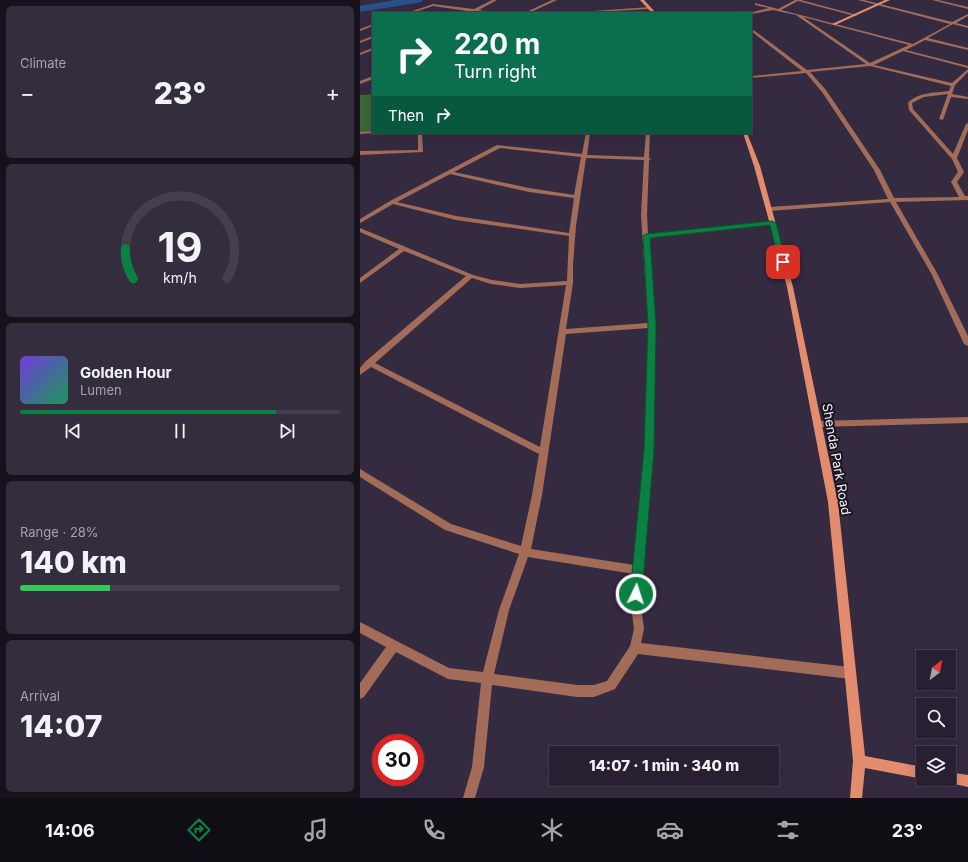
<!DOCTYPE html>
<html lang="en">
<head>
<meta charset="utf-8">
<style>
	:root { --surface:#282031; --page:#342d3d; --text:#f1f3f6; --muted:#a5a3ab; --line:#443e4d; --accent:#0b8043 }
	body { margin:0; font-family:Inter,sans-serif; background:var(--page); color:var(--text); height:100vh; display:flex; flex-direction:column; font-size:15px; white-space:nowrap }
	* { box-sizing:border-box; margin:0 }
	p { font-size:13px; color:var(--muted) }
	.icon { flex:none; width:22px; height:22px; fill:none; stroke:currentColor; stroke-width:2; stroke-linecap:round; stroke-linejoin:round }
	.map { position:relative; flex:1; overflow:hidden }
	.panel { display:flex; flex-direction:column; gap:6px; padding:6px; background:#16121b; width:360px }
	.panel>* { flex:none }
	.banner { position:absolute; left:12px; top:12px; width:380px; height:122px; border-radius:0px; box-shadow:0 4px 16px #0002,0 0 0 1px var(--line); background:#0b6e4f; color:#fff; overflow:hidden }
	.needle { width:26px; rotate:32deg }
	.tools { position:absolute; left:556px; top:650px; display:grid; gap:8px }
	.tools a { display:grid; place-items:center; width:40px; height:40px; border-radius:0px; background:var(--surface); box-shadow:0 4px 16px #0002,0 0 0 1px var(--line); font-size:20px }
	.speed { position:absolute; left:12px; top:734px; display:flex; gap:8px; font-size:20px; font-weight:700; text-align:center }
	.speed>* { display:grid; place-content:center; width:52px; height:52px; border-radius:50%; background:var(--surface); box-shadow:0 4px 16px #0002,0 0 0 1px var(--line); line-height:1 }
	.speed .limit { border:6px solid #d22; background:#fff; color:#111 }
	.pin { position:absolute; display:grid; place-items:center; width:34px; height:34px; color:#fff; margin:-17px; border-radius:8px; box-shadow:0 2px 6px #0006 }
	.me { position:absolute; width:44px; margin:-22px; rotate:4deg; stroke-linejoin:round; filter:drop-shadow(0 0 3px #0008) }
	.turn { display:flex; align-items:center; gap:14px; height:84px; padding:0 16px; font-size:18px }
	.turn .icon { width:52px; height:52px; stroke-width:2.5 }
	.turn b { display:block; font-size:28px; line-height:34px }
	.then { display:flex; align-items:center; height:38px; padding:0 16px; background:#0003; gap:8px; font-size:15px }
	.big { font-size:30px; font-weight:800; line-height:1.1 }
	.panel .widget { flex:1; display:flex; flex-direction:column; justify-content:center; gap:6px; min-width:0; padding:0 14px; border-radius:6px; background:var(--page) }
	.panel .dial { align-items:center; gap:0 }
	.dial svg { height:104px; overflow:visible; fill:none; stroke:var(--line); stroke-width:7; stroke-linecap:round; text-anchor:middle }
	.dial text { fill:var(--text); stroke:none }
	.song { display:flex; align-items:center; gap:12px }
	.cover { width:48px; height:48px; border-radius:6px; background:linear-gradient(135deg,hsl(260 70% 55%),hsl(150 70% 35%)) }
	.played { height:4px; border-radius:2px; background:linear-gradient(90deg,var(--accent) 80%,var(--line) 80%) }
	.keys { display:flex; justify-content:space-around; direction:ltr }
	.heat { display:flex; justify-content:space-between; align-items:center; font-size:22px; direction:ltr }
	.charge { height:6px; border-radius:3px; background:linear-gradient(90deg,#34c759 28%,var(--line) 0) }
	.trip { position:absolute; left:189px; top:746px; width:230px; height:40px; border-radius:0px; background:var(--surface); box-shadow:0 4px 16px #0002,0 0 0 1px var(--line); font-weight:800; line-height:40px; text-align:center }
	.dock { display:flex; height:64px; justify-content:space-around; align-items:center; background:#100d14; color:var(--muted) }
	.dock .icon { width:28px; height:28px }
	.dock .selected { color:var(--accent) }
	.dock b { font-size:18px; color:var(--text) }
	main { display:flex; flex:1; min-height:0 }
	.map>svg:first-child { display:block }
	.green { fill:#396836 }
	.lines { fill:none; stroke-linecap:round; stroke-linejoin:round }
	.river { fill:#27528e; fill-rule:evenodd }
	.street { fill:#a36c59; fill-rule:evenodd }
	.secondary { fill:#e48c6e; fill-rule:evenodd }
	.route { fill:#0b8043; stroke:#07532c }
	.labels { text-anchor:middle; stroke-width:4; stroke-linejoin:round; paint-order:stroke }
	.street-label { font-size:13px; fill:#f6f1fd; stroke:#1a1620 }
</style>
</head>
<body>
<main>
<section class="panel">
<div class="widget"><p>Climate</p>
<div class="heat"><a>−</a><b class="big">23°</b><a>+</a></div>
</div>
<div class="widget dial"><svg viewBox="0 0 100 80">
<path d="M14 69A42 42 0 1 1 86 69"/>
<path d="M14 69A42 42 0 0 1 8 46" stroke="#0b8043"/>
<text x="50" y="56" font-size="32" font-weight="700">19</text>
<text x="50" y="72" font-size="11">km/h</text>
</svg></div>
<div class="widget">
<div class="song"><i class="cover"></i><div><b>Golden Hour</b><p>Lumen</p></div></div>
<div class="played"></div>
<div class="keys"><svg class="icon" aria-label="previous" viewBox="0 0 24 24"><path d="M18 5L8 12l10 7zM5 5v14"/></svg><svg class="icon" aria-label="pause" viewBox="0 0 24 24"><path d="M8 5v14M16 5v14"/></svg><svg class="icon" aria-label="next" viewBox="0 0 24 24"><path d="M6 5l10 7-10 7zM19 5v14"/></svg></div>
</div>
<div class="widget"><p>Range · 28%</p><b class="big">140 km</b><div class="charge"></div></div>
<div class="widget"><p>Arrival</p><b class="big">14:07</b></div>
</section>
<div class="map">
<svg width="608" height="798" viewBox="0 0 608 798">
	<rect width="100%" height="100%" fill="#352b41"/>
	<path class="green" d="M 13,94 L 13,131 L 0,133 L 0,95 Z"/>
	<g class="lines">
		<path class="river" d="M 35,0 L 63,0 L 61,2 L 57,3 L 0,12 L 0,6 Z"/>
		<g class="street">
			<path d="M 132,0 L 137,0 L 119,10 L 136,13 L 114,12 L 73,6 L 52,13 L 47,13 L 73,4 L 114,9 Z"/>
			<path d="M 192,0 L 197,0 L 169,13 L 164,13 Z"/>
			<path d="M 435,0 L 441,0 L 497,15 L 495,16 L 438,1 L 421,10 L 553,44 L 590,24 L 498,0 L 504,0 L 592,22 L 608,14 L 608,16 L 596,23 L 608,26 L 608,28 L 593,24 L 568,38 L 608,48 L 608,50 L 565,40 L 546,50 L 608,66 L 608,68 L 543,51 L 514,65 L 592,83 L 608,69 L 608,72 L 595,85 L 592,94 L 608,97 L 608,99 L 591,97 L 583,120 L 579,119 L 588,94 L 564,97 L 552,103 L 553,109 L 593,154 L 606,124 L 608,123 L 608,130 L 597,158 L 604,172 L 597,182 L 605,196 L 608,196 L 608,200 L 536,202 L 577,273 L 608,336 L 608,346 L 604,344 L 571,273 L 530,202 L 409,211 L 406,209 L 409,207 L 528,199 L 514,170 L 462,92 L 446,73 L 391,78 L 391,76 L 442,71 L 391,31 L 391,28 L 447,70 L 506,64 L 436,15 L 413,10 L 391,14 L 389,13 L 409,8 L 395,5 L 395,3 L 418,9 ZM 443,17 L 549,45 L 510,63 ZM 510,66 L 591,86 L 589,91 C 574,93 558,92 548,103 L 549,110 L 592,159 L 598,172 L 591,182 L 599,197 L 534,198 L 520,170 L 466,90 L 450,72 Z"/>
			<path d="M 572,0 L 578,0 L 608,7 L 608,9 Z"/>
			<path d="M 290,7 L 289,9 L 235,12 L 233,11 Z"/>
			<path d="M 13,24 L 13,26 L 0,31 L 0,29 Z"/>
			<path d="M 12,36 L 13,36 L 13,38 L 0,43 L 0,41 Z"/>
			<path d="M 12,48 L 13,48 L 13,50 L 0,55 L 0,53 Z"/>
			<path d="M 13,76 L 13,79 L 0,84 L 0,81 Z"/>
			<path d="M 13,131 L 13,133 L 15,133 L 0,134 L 0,132 Z"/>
			<path d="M 58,133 L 62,133 L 63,152 L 0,155 L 0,151 L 58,150 Z"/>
			<path d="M 226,133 L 230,133 L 227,155 L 284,157 L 286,133 L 290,133 L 289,158 L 291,159 L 289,160 L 287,215 L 288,234 L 412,221 L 415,223 L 412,225 L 289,238 L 296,325 L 293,450 L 281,606 L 284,629 L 281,643 L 490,667 L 494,669 L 496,673 L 494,677 L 490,679 L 278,654 L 255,689 L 234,697 L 217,697 L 132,685 L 124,767 L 115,798 L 103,798 L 112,767 L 121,683 L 88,679 L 36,652 L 4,697 L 0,699 L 0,683 L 26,647 L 0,633 L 0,622 L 89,668 L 123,672 L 139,610 L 159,554 L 85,530 L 0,477 L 0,469 L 91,524 L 161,546 L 172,495 L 179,454 L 11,367 L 0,375 L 0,368 L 6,361 L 106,276 L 44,251 L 0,283 L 0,278 L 39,249 L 0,232 L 0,228 L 113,275 L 132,280 L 160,284 L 207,281 L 209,236 L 96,220 L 33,204 L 2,222 L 0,223 L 0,219 L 30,201 L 137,145 L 222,154 ZM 140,148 L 221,157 L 214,195 L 169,188 L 94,172 ZM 226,158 L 284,160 L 281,215 L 288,323 L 206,329 L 213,283 L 213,264 L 216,226 ZM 90,174 L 169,192 L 214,198 L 209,233 L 96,216 L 37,202 ZM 112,278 L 131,284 L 160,288 L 206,285 L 180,447 L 15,363 ZM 288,328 L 285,450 L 274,565 L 171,549 L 182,495 L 206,334 ZM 168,557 L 274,574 L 271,606 L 274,629 L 270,646 L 247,681 L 234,685 L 217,685 L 134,674 L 149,610 Z"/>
			<path d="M 608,417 L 608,423 L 457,427 L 454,426 L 453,424 L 454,422 L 457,421 Z"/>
		</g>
		<g class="secondary">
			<path d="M 280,0 L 284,0 L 296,13 L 292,13 Z"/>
			<path d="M 525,0 L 530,0 L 475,25 L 472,24 Z"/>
			<path d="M 383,133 L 387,133 L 400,166 L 433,287 L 478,502 L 505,756 L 563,767 L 563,779 L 505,768 L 502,798 L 490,798 L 493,761 L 468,502 L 427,287 L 394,166 Z"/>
			<path d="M 589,772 L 608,775 L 608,787 L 585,782 L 583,779 L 589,779 Z"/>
		</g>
	</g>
	<path class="route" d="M 412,221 L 416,223 L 426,262 L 425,263 L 423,264 L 419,262 L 410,225 L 290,238 L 296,325 L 294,450 L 282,594 L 280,598 L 276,599 L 272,598 L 270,594 L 284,450 L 288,325 L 283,236 L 286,234 Z"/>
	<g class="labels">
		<g class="street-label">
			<text transform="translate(477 459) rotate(80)" y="5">Shenda Park Road</text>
		</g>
	</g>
</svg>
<div class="tools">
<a><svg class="needle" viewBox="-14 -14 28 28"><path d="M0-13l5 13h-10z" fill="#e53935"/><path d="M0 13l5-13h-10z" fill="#a5a3ab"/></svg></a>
<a><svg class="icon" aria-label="search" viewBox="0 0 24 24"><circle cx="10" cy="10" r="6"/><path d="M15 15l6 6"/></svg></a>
<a><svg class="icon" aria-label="layers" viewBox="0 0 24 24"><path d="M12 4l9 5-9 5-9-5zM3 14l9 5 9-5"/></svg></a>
</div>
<div class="speed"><div class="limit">30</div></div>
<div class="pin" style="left:423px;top:262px;background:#d93025"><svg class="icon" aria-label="arrive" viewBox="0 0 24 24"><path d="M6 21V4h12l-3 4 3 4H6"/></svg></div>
<svg class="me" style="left:276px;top:594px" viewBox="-20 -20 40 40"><circle r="17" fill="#0b8043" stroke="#fff" stroke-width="3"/><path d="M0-11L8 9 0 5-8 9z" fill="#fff"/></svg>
<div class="trip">14:07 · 1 min · 340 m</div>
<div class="banner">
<div class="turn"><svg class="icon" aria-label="right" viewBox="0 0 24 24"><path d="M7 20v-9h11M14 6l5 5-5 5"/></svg><div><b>220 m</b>Turn right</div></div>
<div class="then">Then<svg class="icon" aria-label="right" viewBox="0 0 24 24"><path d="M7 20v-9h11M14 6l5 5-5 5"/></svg></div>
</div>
</div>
</main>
<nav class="dock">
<b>14:06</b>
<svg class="icon selected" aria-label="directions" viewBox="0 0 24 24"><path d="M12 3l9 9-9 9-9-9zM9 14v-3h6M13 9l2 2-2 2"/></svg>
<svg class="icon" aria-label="music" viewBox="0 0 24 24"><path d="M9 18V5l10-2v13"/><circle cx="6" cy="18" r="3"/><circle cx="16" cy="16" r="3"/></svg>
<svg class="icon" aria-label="phone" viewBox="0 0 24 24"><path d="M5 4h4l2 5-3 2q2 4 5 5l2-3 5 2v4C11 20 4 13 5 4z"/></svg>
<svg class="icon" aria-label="climate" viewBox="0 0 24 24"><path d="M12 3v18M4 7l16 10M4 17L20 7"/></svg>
<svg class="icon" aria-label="car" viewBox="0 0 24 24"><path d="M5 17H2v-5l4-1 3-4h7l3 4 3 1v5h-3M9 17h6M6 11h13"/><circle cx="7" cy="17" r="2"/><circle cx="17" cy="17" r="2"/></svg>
<svg class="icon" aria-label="filters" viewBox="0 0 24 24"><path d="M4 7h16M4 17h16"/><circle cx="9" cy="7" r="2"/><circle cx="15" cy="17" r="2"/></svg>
<b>23°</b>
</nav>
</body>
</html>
